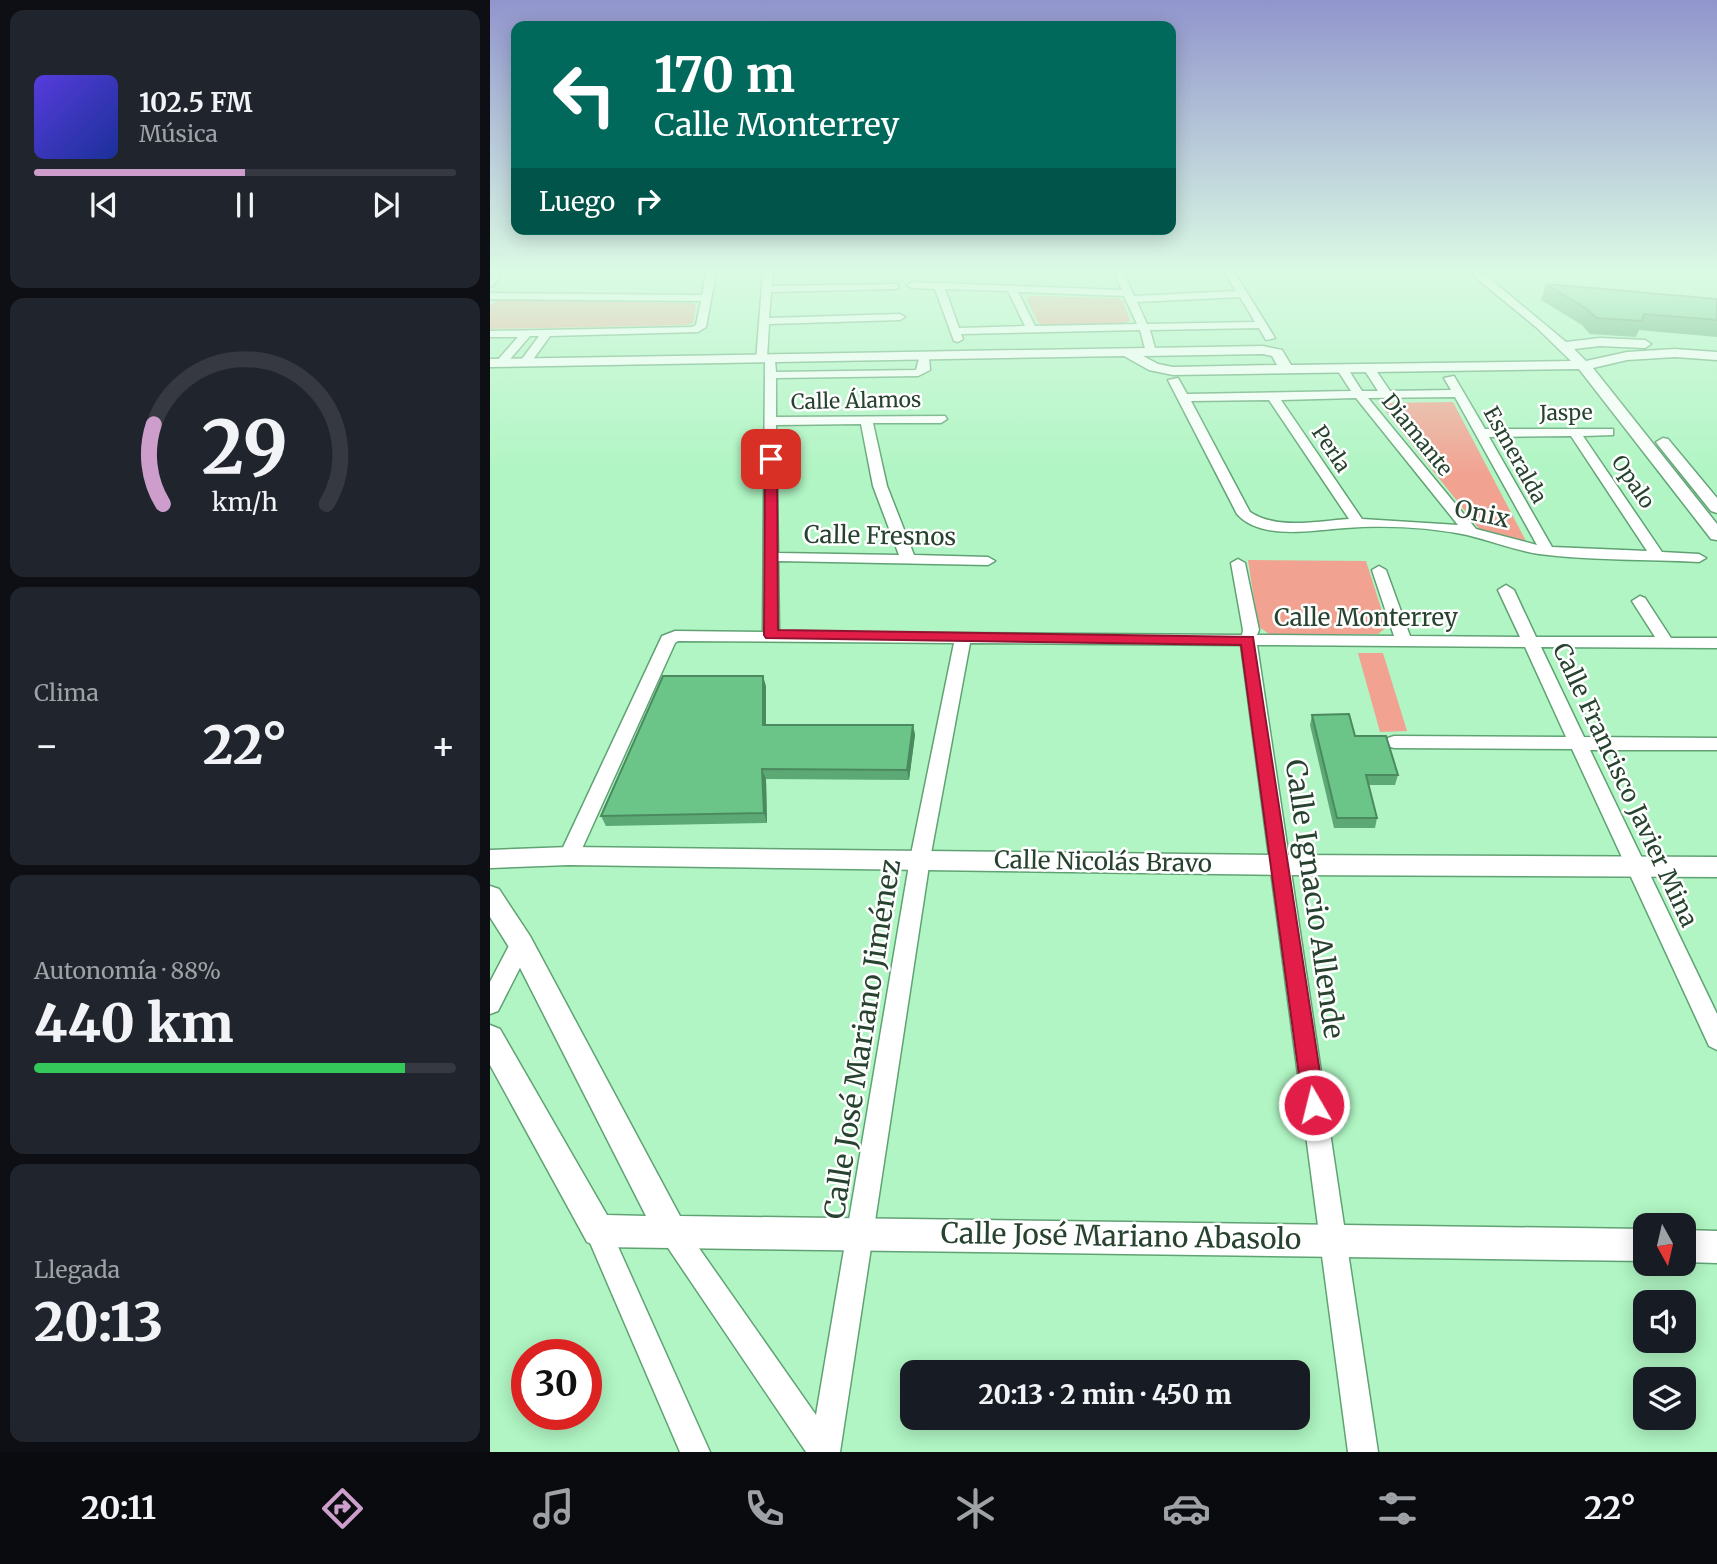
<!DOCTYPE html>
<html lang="es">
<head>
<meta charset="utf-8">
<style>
	:root { --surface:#171b24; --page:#20242c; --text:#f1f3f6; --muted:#9ea1a6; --line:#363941; --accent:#cd9ecb }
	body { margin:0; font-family:Merriweather,serif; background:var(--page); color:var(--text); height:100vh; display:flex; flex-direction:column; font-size:26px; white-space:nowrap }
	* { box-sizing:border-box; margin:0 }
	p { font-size:23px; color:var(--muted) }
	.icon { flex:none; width:38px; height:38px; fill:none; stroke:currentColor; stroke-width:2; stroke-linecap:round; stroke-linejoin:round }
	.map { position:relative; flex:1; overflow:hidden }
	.panel { display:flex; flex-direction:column; gap:10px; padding:10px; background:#0d0f14; width:490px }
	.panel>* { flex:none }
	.banner { position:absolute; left:21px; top:21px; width:665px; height:214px; border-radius:14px; box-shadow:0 4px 18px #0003; background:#00695c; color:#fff; overflow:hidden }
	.needle { width:46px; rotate:172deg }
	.fabs { position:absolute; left:1143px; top:1213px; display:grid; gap:14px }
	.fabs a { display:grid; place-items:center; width:63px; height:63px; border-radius:14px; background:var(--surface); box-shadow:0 4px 18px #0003; font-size:35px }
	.speed { position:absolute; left:21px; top:1339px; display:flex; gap:14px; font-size:35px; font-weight:700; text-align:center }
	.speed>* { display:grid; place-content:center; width:91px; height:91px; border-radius:50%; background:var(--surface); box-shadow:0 4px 18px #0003; line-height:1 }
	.speed .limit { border:10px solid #d22; background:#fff; color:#111 }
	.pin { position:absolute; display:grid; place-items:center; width:60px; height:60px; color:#fff; margin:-30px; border-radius:14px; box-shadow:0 4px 10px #0006 }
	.me { position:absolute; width:77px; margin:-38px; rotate:352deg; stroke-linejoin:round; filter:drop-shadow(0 0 5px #0008) }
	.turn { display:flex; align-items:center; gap:24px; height:147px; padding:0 28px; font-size:32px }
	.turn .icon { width:91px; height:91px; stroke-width:2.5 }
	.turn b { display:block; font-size:49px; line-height:60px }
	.then { display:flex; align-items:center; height:66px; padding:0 28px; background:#0003; gap:14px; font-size:26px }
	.big { font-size:52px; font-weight:800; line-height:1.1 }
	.panel .widget { flex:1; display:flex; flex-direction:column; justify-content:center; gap:10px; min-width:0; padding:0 24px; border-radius:14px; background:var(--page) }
	.panel .dial { align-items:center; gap:0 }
	.dial svg { height:182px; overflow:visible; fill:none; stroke:var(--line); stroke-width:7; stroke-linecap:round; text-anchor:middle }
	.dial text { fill:var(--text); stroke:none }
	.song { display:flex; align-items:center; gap:21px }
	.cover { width:84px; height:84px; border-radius:10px; background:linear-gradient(135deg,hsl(250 70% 55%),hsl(230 70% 35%)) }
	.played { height:7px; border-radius:4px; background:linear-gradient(90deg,var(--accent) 50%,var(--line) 50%) }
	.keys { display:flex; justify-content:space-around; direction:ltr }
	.heat { display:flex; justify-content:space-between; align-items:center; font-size:38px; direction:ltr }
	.charge { height:10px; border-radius:5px; background:linear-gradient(90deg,#34c759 88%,var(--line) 0) }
	.trip { position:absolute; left:410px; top:1360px; width:410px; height:70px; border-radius:14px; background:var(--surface); box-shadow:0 4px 18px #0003; font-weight:800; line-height:70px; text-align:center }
	.menu { display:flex; height:112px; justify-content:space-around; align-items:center; background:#090b0e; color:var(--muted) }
	.menu .icon { width:49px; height:49px }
	.menu .on { color:var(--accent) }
	.menu b { font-size:32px; color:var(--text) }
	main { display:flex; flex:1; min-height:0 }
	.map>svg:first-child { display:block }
	.green { fill:#f2a291 }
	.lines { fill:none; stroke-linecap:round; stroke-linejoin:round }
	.minor-casing { stroke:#60a274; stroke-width:3 }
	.tertiary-casing { stroke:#60a274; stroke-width:3 }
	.minor { fill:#fff; fill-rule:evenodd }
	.tertiary { fill:#fff; fill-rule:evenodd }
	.wall { fill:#5ca975 }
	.shaded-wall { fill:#4b8a5f }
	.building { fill:#6bc588; stroke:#4b8a5f; stroke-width:2 }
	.route { fill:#e11d48; stroke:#92132f; stroke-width:2 }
	.labels { text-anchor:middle; stroke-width:5; stroke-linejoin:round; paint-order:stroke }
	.far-street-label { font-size:21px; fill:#27432f; stroke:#fff }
	.street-label { font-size:24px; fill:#27432f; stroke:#fff }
	.near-street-label { font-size:28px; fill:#27432f; stroke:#fff }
</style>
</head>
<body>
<main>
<section class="panel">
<div class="widget">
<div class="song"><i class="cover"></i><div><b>102.5 FM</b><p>Música</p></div></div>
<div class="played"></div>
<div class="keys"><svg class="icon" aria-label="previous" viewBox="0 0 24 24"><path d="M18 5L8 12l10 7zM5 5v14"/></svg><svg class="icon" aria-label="pause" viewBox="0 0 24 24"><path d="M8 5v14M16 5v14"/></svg><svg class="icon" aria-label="next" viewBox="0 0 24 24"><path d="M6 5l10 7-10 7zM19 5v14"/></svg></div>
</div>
<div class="widget dial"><svg viewBox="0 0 100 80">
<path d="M14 69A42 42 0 1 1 86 69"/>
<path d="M14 69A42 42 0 0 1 10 34" stroke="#cd9ecb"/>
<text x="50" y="56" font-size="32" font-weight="700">29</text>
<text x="50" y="72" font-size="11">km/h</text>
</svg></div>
<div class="widget"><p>Clima</p>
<div class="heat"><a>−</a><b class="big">22°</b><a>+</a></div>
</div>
<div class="widget"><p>Autonomía · 88%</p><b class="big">440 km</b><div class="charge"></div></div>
<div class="widget"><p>Llegada</p><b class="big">20:13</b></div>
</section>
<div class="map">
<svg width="1227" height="1452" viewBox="0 0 1227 1452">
	<rect width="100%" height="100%" fill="#b0f5c3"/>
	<g class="green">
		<path d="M 542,296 L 627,298 L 633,301 L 640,321 L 632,324 L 553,326 L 549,324 L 536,298 Z"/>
		<path d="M 8,299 L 202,303 L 206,305 L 203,323 L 197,325 L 0,329 L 0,306 Z"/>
		<path d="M 963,402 L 1037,543 L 991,531 L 889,403 Z"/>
		<path d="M 758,560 L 876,561 L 897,627 L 888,634 L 779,634 L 768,626 Z"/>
		<path d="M 868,653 L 893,653 L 917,731 L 890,732 Z"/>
	</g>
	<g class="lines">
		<g class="minor-casing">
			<g id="minor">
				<path d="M 1,273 L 11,273 L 3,286 L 0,287 Z"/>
				<path d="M 216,273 L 226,273 L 216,327 L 208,332 L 60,336 L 39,365 L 35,366 L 29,363 L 49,336 L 40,336 L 15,365 L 5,363 L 28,337 L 0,337 L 0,331 L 202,327 L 206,325 L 211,301 L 0,299 L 0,293 L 212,295 Z"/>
				<path d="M 273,273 L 283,273 L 282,286 L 408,284 L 408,288 L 405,289 L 281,292 L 279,318 L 410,314 L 415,317 L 410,320 L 279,324 L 277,358 L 285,360 L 286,372 L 426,370 L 430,355 L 439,357 L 440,370 L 428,376 L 286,378 L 286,417 L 455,416 L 457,419 L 451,423 L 383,423 L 397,486 L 424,555 L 498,557 L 505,561 L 498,565 L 288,561 L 289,632 L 752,635 L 753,630 L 741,563 L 748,559 L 755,563 L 769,630 L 767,635 L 904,636 L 882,570 L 889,566 L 896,570 L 920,636 L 1030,637 L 1008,590 L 1016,585 L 1024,590 L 1046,637 L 1165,637 L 1142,601 L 1150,596 L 1155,598 L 1181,638 L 1227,638 L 1227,648 L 1051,647 L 1094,737 L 1227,738 L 1227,750 L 1100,750 L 1227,1014 L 1227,1050 L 1219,1046 L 1082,749 L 904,748 L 898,746 L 895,742 L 898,738 L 904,736 L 1076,737 L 1035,647 L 767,645 L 888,1452 L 858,1452 L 751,645 L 480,643 L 440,859 L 350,1452 L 316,1452 L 172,1239 L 168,1230 L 172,1221 L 181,1217 L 190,1221 L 326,1415 L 420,859 L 464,643 L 188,641 L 185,643 L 86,862 L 79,864 L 72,862 L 69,856 L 172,636 L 185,631 L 273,632 L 275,362 L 266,360 ZM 371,424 L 383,486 L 409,555 L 288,553 L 286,425 Z"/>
				<path d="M 624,273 L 634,273 L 644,296 L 746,291 L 735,273 L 745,273 L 785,338 L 776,340 L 769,328 L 660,330 L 666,352 L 661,355 L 656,352 L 650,330 L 471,334 L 473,339 L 468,342 L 464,341 L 445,289 L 422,288 L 417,285 L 422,282 L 632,290 ZM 455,289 L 518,291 L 535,326 L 469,328 ZM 528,292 L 634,296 L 647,324 L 545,326 ZM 750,297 L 765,322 L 657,324 L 647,302 Z"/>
				<path d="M 879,365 L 883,366 L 900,391 L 961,390 L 954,378 L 964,376 L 995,429 L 1123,429 L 1123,435 L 1093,436 L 1172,552 L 1209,554 L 1216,558 L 1209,562 C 1156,559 1102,561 1049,554 C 1024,550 1002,541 977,535 C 938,527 895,525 855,528 C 823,530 771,541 747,514 L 678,380 L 688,378 L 697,394 L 861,391 L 846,368 L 852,365 L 856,366 L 872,391 L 888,391 L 873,368 ZM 965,397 L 1047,545 L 986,529 L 878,398 ZM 866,398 L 968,525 L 872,519 L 791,400 ZM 779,400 L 859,519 C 828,521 787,530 760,512 L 701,401 ZM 1081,436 L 1157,551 L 1062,547 L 999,437 Z"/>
				<path d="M 31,935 L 39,938 L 42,944 L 8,1011 L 0,1014 L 0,982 L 23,938 Z"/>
				<path d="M 108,1218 L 117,1222 L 220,1452 L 190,1452 L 95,1231 L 99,1222 Z"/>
			</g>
		</g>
		<g class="tertiary-casing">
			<g id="tertiary">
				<path d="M 980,273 L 993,273 L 1076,342 L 1110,338 L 1155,340 L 1161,344 L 1155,348 L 1110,346 L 1084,349 L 1096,361 L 1137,352 L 1185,349 L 1227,352 L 1227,360 L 1185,357 L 1137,360 L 1103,368 L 1227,524 L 1227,540 L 1221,539 L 1089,369 L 683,375 L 659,370 L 634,356 L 0,367 L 0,359 L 773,346 L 792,350 L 801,365 L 1081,361 L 1046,327 ZM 773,354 L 782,356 L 787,365 L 683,367 L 668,364 L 653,356 Z"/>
				<path d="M 1173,438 L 1178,439 L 1227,498 L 1227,513 L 1221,511 L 1168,445 L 1166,442 Z"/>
				<path d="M 79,847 L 791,855 L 1227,857 L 1227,877 L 791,875 L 79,865 L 0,868 L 0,850 Z"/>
				<path d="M 0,886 L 9,889 L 40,936 L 190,1216 L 1155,1229 L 1155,1261 L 108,1247 L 97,1242 L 0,1065 L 0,1025 L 10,1029 L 117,1215 L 156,1216 L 22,952 L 0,917 Z"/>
				<path d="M 1194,1230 L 1227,1231 L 1227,1263 L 1194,1262 Z"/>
			</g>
		</g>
		<use href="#minor" class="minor"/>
		<use href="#tertiary" class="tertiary"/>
	</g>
	<g class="wall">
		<path d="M 1056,284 L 1227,299 L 1227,337 L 1149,330 L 1146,337 L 1100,334 L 1092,325 L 1051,300 Z"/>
		<path d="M 276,686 L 276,725 L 423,725 L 425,735 L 419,780 L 276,779 L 277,823 L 116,826 L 111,816 Z"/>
		<path d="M 822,715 L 865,736 L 908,775 L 905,785 L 879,785 L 887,818 L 885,828 L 844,828 L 820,725 Z"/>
	</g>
	<g class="shaded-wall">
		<path d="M 273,676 L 276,686 L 276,735 L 273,725 Z"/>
		<path d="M 423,725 L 425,735 L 419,780 L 417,770 Z"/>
		<path d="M 272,769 L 276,779 L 277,823 L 274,813 Z"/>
	</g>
	<g class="building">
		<path d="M 1056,284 L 1227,299 L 1227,320 L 1154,314 L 1152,321 L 1106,318 L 1097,309 Z"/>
		<path d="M 173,676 L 273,676 L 273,725 L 423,725 L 417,770 L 272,769 L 274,813 L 111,816 Z"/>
		<path d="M 859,714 L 865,736 L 896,736 L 908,775 L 876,775 L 887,818 L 847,818 L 822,715 Z"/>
	</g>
	<linearGradient id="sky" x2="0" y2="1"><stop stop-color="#9195cd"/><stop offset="0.57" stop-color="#dbfae4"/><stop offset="1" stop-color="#dbfae4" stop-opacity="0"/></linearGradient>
	<rect width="1227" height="476" fill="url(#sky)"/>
	<path class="route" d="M 281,456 L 287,459 L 288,630 L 763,637 L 835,1105 L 832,1113 L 824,1116 L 816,1113 L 813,1105 L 751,645 L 276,638 L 274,635 L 275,459 Z"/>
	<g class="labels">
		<g class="far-street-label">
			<text transform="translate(366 401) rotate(-1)" y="7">Calle Álamos</text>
			<text transform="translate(1076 413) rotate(-1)" y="7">Jaspe</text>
			<text transform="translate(927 435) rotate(51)" y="7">Diamante</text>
			<text transform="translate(841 449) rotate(56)" y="7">Perla</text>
			<text transform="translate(1025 455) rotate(61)" y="7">Esmeralda</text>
			<text transform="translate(1143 482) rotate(56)" y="7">Opalo</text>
		</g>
		<g class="street-label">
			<text transform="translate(992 514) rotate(12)" y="8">Onix</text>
			<text transform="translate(390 536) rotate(1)" y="8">Calle Fresnos</text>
			<text x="876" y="626">Calle Monterrey</text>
			<text transform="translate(1135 785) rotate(65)" y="8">Calle Francisco Javier Mina</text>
			<text transform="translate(613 862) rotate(1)" y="8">Calle Nicolás Bravo</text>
		</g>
		<g class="near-street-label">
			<text transform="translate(825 899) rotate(82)" y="10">Calle Ignacio Allende</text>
			<text transform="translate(372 1039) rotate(-81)" y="10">Calle José Mariano Jiménez</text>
			<text transform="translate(631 1236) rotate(1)" y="10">Calle José Mariano Abasolo</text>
		</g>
	</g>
</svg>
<div class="fabs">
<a><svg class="needle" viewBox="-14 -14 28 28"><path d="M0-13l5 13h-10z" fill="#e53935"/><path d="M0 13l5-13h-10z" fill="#9ea1a6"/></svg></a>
<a><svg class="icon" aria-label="sound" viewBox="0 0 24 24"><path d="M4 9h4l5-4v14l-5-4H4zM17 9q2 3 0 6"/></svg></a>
<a><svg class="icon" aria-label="layers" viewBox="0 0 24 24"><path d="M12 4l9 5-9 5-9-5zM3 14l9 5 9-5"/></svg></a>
</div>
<div class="speed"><div class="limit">30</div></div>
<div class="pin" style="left:281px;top:459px;background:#d93025"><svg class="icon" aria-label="arrive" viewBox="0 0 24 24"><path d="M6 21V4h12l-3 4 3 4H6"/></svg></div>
<svg class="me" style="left:824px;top:1105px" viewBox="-20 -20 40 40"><circle r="17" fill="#e11d48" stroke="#fff" stroke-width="3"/><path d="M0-11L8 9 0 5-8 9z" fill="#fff"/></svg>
<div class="trip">20:13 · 2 min · 450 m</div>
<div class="banner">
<div class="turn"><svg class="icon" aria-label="left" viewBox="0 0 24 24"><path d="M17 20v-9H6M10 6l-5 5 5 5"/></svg><div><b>170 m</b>Calle Monterrey</div></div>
<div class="then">Luego<svg class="icon" aria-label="right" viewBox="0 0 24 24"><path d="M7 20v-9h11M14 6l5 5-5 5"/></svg></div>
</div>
</div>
</main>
<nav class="menu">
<b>20:11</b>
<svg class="icon on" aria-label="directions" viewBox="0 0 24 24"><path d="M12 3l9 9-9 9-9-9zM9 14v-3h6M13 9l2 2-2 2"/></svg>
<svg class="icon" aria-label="music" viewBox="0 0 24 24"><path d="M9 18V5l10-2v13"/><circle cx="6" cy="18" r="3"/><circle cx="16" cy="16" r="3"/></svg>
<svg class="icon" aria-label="phone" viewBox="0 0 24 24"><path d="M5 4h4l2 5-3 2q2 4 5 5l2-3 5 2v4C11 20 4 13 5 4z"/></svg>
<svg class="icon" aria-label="climate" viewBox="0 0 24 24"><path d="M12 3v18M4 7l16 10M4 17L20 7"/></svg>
<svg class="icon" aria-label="car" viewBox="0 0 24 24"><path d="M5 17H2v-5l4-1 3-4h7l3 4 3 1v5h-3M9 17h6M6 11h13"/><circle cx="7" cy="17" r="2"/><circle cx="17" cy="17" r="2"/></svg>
<svg class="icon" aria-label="filters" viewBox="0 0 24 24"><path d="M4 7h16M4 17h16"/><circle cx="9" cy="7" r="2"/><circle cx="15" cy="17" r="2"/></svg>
<b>22°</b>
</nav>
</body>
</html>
